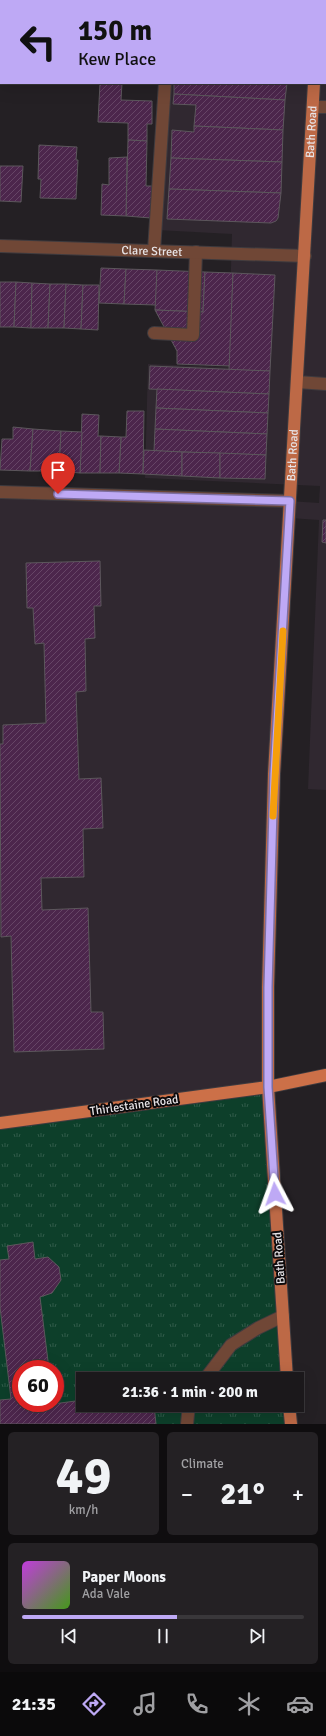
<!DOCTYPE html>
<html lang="en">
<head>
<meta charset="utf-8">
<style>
	:root { --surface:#1b181b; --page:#242124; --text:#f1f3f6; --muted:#a0a0a3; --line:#39373a; --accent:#bea9f5 }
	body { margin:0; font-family:Signika,sans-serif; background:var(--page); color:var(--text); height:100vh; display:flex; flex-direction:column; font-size:15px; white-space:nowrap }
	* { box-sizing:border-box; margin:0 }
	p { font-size:13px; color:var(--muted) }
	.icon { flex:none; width:22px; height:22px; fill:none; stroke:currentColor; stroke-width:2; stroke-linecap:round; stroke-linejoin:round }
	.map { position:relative; height:1424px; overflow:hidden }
	.sheet { display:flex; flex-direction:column; gap:8px; padding:8px; background:#0f0d0f; flex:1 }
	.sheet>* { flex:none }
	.banner { position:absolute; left:0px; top:0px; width:326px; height:84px; box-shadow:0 4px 16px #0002,0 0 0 1px var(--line); background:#bea9f5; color:#111; overflow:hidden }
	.speed { position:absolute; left:12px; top:1360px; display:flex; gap:8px; font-size:20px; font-weight:700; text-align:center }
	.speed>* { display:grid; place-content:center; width:52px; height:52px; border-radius:50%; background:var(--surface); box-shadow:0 4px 16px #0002,0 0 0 1px var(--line); line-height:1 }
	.speed .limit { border:6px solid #d22; background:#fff; color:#111 }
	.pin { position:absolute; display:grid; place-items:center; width:34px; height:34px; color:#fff; margin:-41px -17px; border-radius:50% 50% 50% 0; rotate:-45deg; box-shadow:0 0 4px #0007 }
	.pin .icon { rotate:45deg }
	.me { position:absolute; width:44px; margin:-22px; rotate:356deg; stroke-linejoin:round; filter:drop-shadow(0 0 3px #0008) }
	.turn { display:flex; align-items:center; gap:14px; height:84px; padding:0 12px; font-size:18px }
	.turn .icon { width:52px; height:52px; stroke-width:2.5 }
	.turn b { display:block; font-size:28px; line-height:34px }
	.big { font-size:30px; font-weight:700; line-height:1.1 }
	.sheet .widget { flex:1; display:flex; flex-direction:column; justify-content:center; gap:6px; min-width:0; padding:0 14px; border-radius:6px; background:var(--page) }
	.sheet .dial { align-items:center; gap:0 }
	.dial b { font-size:52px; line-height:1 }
	.song { display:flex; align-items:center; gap:12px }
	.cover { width:48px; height:48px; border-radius:6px; background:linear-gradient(135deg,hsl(290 70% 55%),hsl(100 70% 35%)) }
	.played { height:4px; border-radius:2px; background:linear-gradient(90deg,var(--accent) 55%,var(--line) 55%) }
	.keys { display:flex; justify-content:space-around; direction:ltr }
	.heat { display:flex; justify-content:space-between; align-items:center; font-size:22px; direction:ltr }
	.sheet .tiles { flex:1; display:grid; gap:8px; grid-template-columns:1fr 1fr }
	.widget:last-child { grid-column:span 2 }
	.trip { position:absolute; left:76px; top:1372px; width:228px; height:40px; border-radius:0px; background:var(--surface); box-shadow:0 4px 16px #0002,0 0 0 1px var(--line); font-weight:700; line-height:40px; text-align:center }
	.menu { display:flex; height:64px; justify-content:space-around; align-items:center; background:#0b0a0b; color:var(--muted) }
	.menu .icon { width:28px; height:28px }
	.menu .active { color:var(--accent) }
	.menu b { font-size:18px; color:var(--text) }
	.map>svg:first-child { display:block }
	.built { fill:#302830; fill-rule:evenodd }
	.grass { fill:url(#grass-tufts); fill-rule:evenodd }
	.building { fill:url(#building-hatch); stroke:#5c575c }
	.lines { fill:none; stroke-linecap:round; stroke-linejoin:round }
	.service-casing { stroke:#3f3b3f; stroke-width:14 }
	.minor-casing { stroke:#3f3b3f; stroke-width:14 }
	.primary-casing { stroke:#3f3b3f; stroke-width:14 }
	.trunk-casing { stroke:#3f3b3f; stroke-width:14 }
	.service { stroke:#704736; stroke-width:12 }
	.minor { stroke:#704736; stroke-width:12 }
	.primary { stroke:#bd6946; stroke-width:12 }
	.trunk { stroke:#cc7048; stroke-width:12 }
	.route-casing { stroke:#7c6e9f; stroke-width:10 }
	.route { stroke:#bea9f5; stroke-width:7 }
	.slow { stroke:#f59e0b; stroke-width:7 }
	.labels { text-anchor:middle; stroke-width:4; stroke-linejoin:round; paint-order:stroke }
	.street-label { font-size:12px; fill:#e7e4e7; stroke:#0c0a0c }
</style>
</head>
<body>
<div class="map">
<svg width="326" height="1424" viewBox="0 0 326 1424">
	<defs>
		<pattern id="grass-tufts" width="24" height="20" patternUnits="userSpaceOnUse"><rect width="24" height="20" fill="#0d3f2a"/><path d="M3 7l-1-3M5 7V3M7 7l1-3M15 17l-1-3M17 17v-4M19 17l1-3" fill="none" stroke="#305b49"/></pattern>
		<pattern id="building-hatch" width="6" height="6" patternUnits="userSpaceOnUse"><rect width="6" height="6" fill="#4c264c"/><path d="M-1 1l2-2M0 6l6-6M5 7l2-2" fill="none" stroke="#664566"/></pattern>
	</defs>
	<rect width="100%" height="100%" fill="#242024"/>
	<path class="built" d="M 168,0 L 326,0 L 326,790 L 308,789 L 319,520 L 290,518 L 268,1087 L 83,1379 L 83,1405 L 0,1424 L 0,492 L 258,499 L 319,503 L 320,486 L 145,478 L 148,364 L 228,367 L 232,234 L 157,230 L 164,83 L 325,83 L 325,1 ZM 21,1369 L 55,1369 L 55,1403 L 21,1403 Z"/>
	<path class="grass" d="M 268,1087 L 287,1379 L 83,1379 L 83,1405 L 289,1405 L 291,1424 L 0,1424 L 0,1123 ZM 21,1369 L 55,1369 L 55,1403 L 21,1403 Z"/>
	<g class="building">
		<path d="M 224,0 L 291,0 L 224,1 Z"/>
		<path d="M 100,83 L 122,83 L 121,100 L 152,101 L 152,124 L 147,124 L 147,141 L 128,140 L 128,123 L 98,122 Z"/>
		<path d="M 174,83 L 287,83 L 285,100 L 174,94 Z"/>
		<path d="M 174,94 L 285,100 L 283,130 L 194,126 L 196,105 L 173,104 Z"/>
		<path d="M 194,126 L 283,130 L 282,162 L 171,158 L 172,130 L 194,132 Z"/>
		<path d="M 128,140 L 147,141 L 146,186 L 152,186 L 151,218 L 126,216 Z"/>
		<path d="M 39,145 L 77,147 L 76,160 L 78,160 L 76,199 L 40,198 L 41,179 L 38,179 Z"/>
		<path d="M 127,157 L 126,216 L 101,215 L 102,184 L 109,185 L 109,158 Z"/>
		<path d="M 171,158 L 282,162 L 281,193 L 169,189 Z"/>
		<path d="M 0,166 L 23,166 L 21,202 L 0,201 Z"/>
		<path d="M 169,189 L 281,193 L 278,218 L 276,221 L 271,223 L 167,219 Z"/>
		<path d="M 101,268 L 126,269 L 124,304 L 99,303 Z"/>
		<path d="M 126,269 L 157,270 L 156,305 L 124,304 Z"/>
		<path d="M 157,270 L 205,272 L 203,312 L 155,310 Z"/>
		<path d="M 205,272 L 233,273 L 230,366 L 177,364 L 177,351 L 155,310 L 203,312 Z"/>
		<path d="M 233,273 L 275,275 L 270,371 L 229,370 Z"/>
		<path d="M 0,282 L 16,282 L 14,327 L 0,327 Z"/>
		<path d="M 16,282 L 32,283 L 31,328 L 14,327 Z"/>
		<path d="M 32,283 L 50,284 L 48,328 L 31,328 Z"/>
		<path d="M 50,284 L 66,284 L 64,328 L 48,328 Z"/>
		<path d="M 66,284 L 83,285 L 81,329 L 64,328 Z"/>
		<path d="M 83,285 L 99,285 L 98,330 L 81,329 Z"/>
		<path d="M 150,366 L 270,371 L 269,394 L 149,389 Z"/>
		<path d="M 157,389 L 269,394 L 268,413 L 156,408 Z"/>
		<path d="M 156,408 L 268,413 L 267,434 L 155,429 Z"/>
		<path d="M 127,411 L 144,411 L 143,474 L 119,473 L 121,437 L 126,437 Z"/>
		<path d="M 82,414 L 99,415 L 98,436 L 101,436 L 100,473 L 80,473 Z"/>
		<path d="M 13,427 L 33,429 L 30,471 L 0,470 L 2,439 L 13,439 Z"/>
		<path d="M 33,429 L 61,431 L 59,471 L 30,471 Z"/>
		<path d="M 155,429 L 267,434 L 266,455 L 154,451 Z"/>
		<path d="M 61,431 L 82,432 L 80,473 L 59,471 Z"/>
		<path d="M 101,436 L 121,437 L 119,473 L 100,473 Z"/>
		<path d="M 144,450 L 182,452 L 182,476 L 143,474 Z"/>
		<path d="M 182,452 L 220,453 L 220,478 L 182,476 Z"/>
		<path d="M 220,453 L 266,455 L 265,479 L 220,478 Z"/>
		<path d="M 323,520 L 326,520 L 326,543 L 322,542 Z"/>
		<path d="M 100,561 L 101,606 L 94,606 L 95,638 L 85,639 L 86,691 L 76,692 L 79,779 L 101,778 L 103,828 L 83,829 L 84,877 L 41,878 L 42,910 L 88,908 L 91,1012 L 103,1012 L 104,1049 L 14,1052 L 11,936 L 1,937 L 0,744 L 3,744 L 3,725 L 46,723 L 44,643 L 35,644 L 33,608 L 27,608 L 26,563 Z"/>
		<path d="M 33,1242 L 35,1259 L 48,1257 L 59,1267 L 61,1280 L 52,1293 L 40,1297 L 49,1369 L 21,1369 L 21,1403 L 53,1404 L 83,1400 L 83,1405 L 154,1405 L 156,1424 L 0,1424 L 0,1400 L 11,1399 L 0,1307 L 0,1260 L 9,1259 L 7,1246 Z"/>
	</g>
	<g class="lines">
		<g class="service-casing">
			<g id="service">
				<path d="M 154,251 L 165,83"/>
				<path d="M 154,333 L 193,335 L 196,252"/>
				<path d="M 205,1379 L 231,1345 L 258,1328 L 283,1316"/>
				<path d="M 187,1424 L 189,1405"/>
			</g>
		</g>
		<g class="minor-casing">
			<g id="minor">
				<path d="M 313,107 L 326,107"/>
				<path id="s1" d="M 0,246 L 305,256"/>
				<path d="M 297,382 L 326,384"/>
				<path d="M 0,492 L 290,501"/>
			</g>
		</g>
		<g class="primary-casing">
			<g id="primary">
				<path d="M 319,1 L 319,0"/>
				<path id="s2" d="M 287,1379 L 268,1087 L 268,987 L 274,774 L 314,83"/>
				<path d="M 289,1405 L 291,1424"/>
			</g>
		</g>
		<g class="trunk-casing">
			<path id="trunk" d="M 0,1123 L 268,1087 L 326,1075"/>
		</g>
		<use href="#service" class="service"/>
		<use href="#minor" class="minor"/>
		<use href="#primary" class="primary"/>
		<use href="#trunk" class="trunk"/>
	</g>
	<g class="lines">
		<g class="route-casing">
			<path id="route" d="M 58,494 L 290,501 L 274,774 L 268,987 L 268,1087 L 275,1194"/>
		</g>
		<use href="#route" class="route"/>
		<path class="slow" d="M 273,816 L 283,631"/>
	</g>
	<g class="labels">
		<g class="street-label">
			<text dy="4" stroke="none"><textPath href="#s2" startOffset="1249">Bath Road</textPath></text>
			<text dy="4" stroke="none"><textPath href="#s1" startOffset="152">Clare Street</textPath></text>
			<text dy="4" stroke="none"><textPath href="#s2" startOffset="925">Bath Road</textPath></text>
			<text transform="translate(134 1105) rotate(-8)" y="4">Thirlestaine Road</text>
			<text transform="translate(279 1258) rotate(-94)" y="4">Bath Road</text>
		</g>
	</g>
</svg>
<div class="speed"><div class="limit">60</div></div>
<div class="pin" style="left:58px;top:494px;background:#d93025"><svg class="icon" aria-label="arrive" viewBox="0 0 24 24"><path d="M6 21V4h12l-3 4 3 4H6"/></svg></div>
<svg class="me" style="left:275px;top:1194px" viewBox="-20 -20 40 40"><path d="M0-17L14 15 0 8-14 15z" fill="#bea9f5" stroke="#fff" stroke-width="4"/></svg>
<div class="trip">21:36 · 1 min · 200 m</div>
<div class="banner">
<div class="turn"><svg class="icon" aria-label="left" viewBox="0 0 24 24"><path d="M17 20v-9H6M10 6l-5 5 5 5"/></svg><div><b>150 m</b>Kew Place</div></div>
</div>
</div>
<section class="sheet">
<div class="tiles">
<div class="widget dial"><b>49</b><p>km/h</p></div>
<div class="widget"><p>Climate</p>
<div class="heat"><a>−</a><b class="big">21°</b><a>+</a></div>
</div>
<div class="widget">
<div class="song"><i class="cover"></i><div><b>Paper Moons</b><p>Ada Vale</p></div></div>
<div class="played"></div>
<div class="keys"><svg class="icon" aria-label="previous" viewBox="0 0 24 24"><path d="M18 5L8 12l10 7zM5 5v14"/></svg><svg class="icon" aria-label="pause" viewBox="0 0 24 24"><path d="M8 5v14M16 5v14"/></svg><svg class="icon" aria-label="next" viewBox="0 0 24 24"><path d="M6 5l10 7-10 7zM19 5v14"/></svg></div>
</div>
</div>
</section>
<nav class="menu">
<b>21:35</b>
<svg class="icon active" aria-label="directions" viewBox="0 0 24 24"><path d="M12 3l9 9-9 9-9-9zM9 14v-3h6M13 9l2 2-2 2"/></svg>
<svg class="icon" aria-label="music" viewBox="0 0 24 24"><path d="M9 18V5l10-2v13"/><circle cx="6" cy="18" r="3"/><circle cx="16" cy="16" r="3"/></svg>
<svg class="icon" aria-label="phone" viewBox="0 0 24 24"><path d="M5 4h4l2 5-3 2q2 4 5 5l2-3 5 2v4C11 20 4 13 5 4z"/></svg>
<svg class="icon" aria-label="climate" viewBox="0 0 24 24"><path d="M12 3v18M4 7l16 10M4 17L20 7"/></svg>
<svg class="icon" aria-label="car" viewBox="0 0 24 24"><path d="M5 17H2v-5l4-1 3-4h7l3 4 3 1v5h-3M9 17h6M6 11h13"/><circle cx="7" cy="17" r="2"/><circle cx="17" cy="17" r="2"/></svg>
</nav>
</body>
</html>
